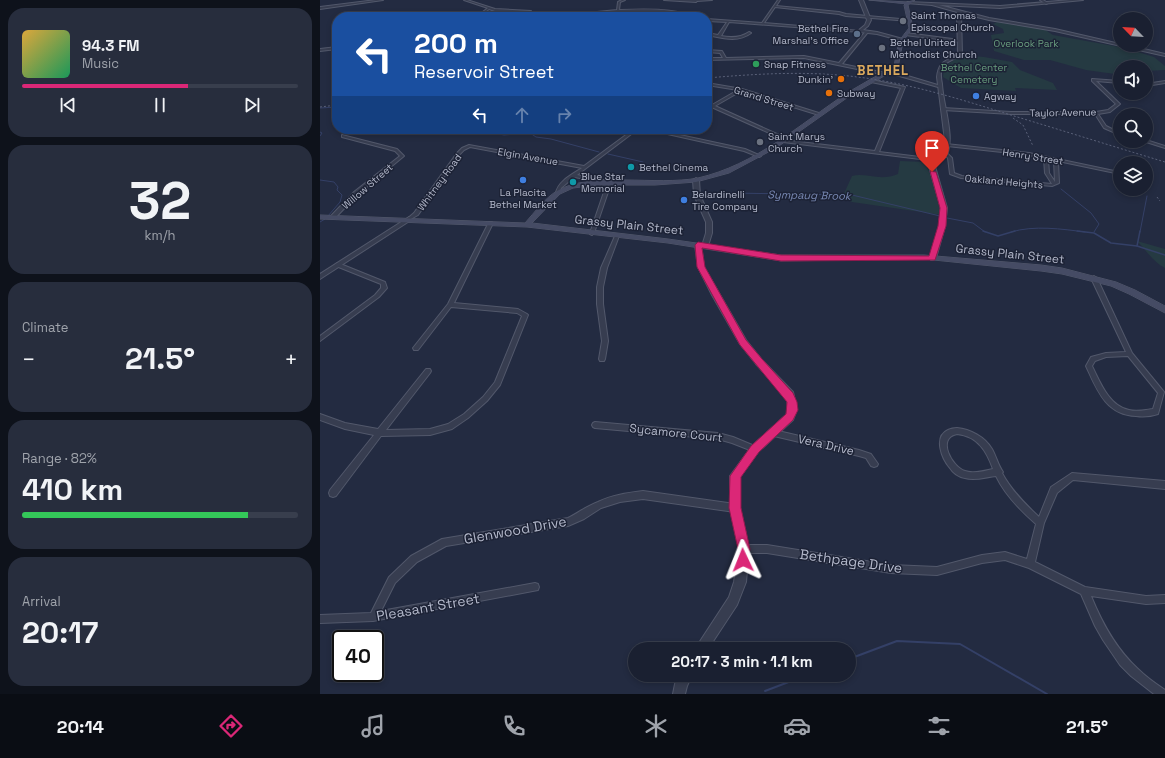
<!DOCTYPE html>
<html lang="en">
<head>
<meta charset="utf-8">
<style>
	:root { --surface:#1a2031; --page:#272d3d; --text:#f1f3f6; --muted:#9fa3ab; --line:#383e4d; --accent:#db2777 }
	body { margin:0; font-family:"Space Grotesk",sans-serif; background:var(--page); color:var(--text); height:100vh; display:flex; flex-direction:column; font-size:15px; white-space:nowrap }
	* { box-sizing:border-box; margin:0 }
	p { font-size:13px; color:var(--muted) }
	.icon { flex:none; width:22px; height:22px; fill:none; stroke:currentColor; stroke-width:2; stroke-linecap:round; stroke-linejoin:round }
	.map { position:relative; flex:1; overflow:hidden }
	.side { display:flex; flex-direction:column; gap:8px; padding:8px; background:#0e121b; width:320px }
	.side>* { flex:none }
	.top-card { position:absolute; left:12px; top:12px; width:380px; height:122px; border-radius:16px; box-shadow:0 2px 6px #0003,0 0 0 1px var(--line); background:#1a4fa0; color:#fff; overflow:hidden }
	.needle { width:26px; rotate:295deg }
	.tools { position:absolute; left:793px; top:12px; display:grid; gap:8px }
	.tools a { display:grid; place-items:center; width:40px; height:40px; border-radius:50%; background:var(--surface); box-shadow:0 2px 6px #0003,0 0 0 1px var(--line); font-size:20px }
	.speed { position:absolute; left:12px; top:630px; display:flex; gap:8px; font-size:20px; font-weight:700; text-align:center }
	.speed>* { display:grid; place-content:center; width:52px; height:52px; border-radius:50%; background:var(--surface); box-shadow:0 2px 6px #0003,0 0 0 1px var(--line); line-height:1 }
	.speed .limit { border:2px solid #111; border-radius:6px; background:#fff; color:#111 }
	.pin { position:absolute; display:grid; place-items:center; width:34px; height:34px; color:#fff; margin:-41px -17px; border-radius:50% 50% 50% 0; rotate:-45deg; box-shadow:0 0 4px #0007 }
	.pin .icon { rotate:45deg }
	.me { position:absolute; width:44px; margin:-22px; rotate:358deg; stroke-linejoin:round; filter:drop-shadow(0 0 3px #0008) }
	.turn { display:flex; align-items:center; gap:14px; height:84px; padding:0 16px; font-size:18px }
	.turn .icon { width:52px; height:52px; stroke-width:2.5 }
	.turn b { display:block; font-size:28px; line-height:34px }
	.lanes { display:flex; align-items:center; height:38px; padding:0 16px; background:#0003; justify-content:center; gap:20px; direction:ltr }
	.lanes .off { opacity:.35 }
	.big { font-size:30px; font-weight:700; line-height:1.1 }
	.side .card { flex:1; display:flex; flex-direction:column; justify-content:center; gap:6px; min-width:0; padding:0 14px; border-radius:16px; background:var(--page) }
	.side .dial { align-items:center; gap:0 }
	.dial b { font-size:52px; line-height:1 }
	.song { display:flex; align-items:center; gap:12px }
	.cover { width:48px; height:48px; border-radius:6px; background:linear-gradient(135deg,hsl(40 70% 55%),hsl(150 70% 35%)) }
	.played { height:4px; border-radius:2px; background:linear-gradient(90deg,var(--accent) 60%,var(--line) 60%) }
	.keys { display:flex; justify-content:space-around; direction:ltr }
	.heat { display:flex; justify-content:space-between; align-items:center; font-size:22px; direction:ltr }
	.charge { height:6px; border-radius:3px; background:linear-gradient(90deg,#34c759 82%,var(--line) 0) }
	.trip { position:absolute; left:308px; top:642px; width:228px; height:40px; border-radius:20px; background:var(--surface); box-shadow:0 2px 6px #0003,0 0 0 1px var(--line); font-weight:700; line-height:40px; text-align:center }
	.menu { display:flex; height:64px; justify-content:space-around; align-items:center; background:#0a0d14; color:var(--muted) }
	.menu .icon { width:28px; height:28px }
	.menu .active { color:var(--accent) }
	.menu b { font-size:18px; color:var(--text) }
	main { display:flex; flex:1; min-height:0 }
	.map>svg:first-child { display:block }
	.green { fill:#253a42 }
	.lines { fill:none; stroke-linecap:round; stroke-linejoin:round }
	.stream-far2 { stroke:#344067; stroke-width:1 }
	.stream-far1 { stroke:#344067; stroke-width:1.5 }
	.stream { stroke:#344067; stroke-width:2 }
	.minor-casing { stroke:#52586b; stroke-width:2 }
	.tertiary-casing { stroke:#52586b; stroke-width:2 }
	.secondary-casing { stroke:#52586b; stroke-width:1 }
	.minor { fill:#373d50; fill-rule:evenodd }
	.tertiary { fill:#373d50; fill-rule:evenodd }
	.secondary { fill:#454b64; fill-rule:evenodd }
	.rail { stroke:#596078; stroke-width:1; stroke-dasharray:2 2; stroke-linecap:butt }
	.route { fill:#db2777; stroke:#8e194d }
	.worship-dot { fill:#6b7280; stroke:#1c2235; stroke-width:1.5 }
	.service-dot { fill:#5c6f8a; stroke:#1c2235; stroke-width:1.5 }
	.leisure-dot { fill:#2e9e5b; stroke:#1c2235; stroke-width:1.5 }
	.food-dot { fill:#e8710a; stroke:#1c2235; stroke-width:1.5 }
	.shop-dot { fill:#3f7fe0; stroke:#1c2235; stroke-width:1.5 }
	.culture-dot { fill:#0f9aa8; stroke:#1c2235; stroke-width:1.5 }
	.labels { text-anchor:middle; stroke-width:3; stroke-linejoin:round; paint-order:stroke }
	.far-poi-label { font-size:10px; fill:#b4b9cb; stroke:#1c2235; text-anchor:start }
	.far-park-label { font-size:10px; fill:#699e7e; stroke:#1c2235 }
	.far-street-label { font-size:10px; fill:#b4b9cb; stroke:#1c2235 }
	.far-water-label { font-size:11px; font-style:italic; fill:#7989b4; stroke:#1c2235 }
	.street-label { font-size:12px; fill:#b4b9cb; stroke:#1c2235 }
	.far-district-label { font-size:13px; font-weight:bold; letter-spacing:1px; fill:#dcaa5d; stroke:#1c2235 }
	.near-street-label { font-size:14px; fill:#b4b9cb; stroke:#1c2235 }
</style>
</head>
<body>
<main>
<section class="side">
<div class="card">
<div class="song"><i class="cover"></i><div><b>94.3 FM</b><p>Music</p></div></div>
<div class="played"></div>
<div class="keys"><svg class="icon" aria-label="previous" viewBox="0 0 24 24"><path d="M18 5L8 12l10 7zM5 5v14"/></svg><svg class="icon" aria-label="pause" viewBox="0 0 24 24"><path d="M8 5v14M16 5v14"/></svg><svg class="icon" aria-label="next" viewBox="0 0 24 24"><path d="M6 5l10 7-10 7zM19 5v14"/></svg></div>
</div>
<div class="card dial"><b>32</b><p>km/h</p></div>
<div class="card"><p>Climate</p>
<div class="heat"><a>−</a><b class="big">21.5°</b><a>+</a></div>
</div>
<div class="card"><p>Range · 82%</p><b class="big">410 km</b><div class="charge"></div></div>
<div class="card"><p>Arrival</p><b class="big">20:17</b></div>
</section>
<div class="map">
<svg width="845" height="694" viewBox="0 0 845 694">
	<rect width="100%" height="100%" fill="#232b41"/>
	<g class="green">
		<path d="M 677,22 L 724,29 L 733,35 L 805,48 L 834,57 L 845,66 L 845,70 L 826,71 L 826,67 L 800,67 L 800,74 L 795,74 L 766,70 L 730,60 L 704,60 L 674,51 L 671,35 L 684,33 L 683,29 L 673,24 Z"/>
		<path d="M 641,55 L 664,57 L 692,62 L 700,70 L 733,83 L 737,90 L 695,88 L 696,91 L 641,88 L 623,77 L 624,67 Z"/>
		<path d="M 580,161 L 604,162 C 612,175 622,200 622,215 L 532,202 L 522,198 L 532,176 C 545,172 560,182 578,174 Z"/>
		<path d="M 817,241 L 845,249 L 845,268 C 833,262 826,250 817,241 Z"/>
	</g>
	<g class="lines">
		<g class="stream-far2">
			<path d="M 0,108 L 17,107"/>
			<path d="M 167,129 L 168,132 L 184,135 L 210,133 L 216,137 L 231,139 L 279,152"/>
			<path d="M 0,132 L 2,133 L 0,136"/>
			<path d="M 288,154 L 323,162"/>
			<path d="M 0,180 L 14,182 L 18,187 L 17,190 L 22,195 L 20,202 L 8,216"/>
			<path d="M 741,189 L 771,213 L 779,224 L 774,232"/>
			<path d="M 380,195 L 410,193 L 532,195 L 620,216"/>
			<path d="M 627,218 L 653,223 L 665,232"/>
			<path d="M 0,222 L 5,219"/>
			<path d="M 691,232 C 714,225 742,229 765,232"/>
			<path d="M 820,232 L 827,196"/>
		</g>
		<g class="stream-far1">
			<path d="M 663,231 L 678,236 L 695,231"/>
			<path d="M 757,231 L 774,233 L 791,243 L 817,246 L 845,255"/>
			<path d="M 817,246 L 820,231"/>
		</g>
		<g class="stream">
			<path d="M 529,659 L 577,641 L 640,644 L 727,694"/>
			<path d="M 445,691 L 487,675"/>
		</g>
		<g class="minor-casing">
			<g id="minor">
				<path d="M 56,0 L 63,0 L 0,9 L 0,7 Z"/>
				<path d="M 144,0 L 147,0 L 175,9 L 211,11 L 210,12 L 175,11 L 169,9 L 159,17 L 156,17 L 168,8 Z"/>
				<path d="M 302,0 L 305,0 L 300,2 L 299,10 C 322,9 355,8 375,17 L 350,13 L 315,11 L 281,12 L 257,17 L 267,13 L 297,10 L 298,2 Z"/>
				<path d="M 344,0 L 392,0 L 377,1 L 376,2 Z"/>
				<path d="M 458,0 L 460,0 L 456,6 L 519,12 L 526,14 L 591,20 L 590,21 L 526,16 L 519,14 L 455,7 L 444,23 L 541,31 L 540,32 L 409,22 L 401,36 C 411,38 420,38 429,32 L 431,33 C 418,43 402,38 387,35 L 387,33 L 398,35 L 407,22 L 387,21 L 387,19 L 442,23 Z"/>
				<path d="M 720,0 L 723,0 L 728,3 L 726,4 Z"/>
				<path d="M 546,31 L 548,32 L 522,64 L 565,73 L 566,73 L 566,75 L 484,58 L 387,60 L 387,58 L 403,58 L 400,53 L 387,52 L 387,50 L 402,51 L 406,58 L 484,56 L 519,63 Z"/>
				<path d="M 586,33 L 640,40 L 641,41 L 640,42 L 585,35 Z"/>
				<path d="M 17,47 L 17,49 L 0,51 L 0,49 Z"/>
				<path d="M 569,71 L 571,71 L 621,86 L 618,87 L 569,73 Z"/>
				<path d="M 772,79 L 800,81 L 800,83 L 776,81 L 800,104 L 790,112 L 778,114 L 786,126 L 800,133 L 800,135 L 784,128 L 775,114 L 691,114 L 623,110 L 621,109 L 623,108 L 691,112 L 776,112 L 788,110 L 796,104 L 772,81 Z"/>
				<path d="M 552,80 L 585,87 L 559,152 L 600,157 L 613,160 L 613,162 L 600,159 L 463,142 L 461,141 L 463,140 L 555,151 L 581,88 L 551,82 L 550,81 Z"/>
				<path d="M 845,81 L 845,83 L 826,86 L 826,84 Z"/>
				<path d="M 387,83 L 422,89 L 502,114 L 499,115 L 421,91 L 395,106 L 468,139 L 465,140 L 387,105 L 387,103 L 392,105 L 418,90 L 387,85 Z"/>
				<path d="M 314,129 L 318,129 L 257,175 L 288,181 L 290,182 L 290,183 L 254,177 L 241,188 L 240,193 L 238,194 L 236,193 C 238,181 253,174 262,168 L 150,147 L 144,150 L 139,155 L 98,215 L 89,220 L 87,219 L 94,213 L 137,153 L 142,148 L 149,145 L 264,166 Z"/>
				<path d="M 325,129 L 332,129 L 425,149 L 441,156 L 439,157 L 424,151 Z"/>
				<path d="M 22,135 L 77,149 L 84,156 L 38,194 L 15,218 L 11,218 L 11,216 L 34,192 L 80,156 L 75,151 L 22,137 Z"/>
				<path d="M 826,140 L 845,146 L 845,148 L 823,141 L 826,141 Z"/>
				<path d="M 626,144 L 709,153 L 799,172 L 800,172 L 800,174 L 738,161 L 739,183 L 732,186 L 641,178 L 630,174 L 628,158 L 624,154 L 625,153 L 627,153 L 632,158 L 634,173 L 642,176 L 732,184 L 725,173 L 724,158 L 709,155 L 627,146 L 625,145 ZM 728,159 L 734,161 L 735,182 L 729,173 Z"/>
				<path d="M 291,182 L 295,183 L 288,192 L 274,233 L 272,235 L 270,234 L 270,233 L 284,192 Z"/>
				<path d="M 169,222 L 171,222 L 173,223 L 134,303 L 198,309 L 207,314 L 208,315 L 180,385 L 167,401 L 148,418 L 132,429 L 110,435 L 61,436 L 16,496 L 13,497 L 10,496 L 9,493 L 10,490 L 54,435 L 25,429 L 0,420 L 0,414 L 25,423 L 58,429 L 106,369 L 110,369 L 111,371 L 110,373 L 66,430 L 110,429 L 128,424 L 144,414 L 163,397 L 175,382 L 202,316 L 197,313 L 131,307 L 98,350 L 94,350 L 93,348 L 128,304 Z"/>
				<path d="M 297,234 L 299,236 L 287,268 L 283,287 L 283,304 L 288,341 L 285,359 L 284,361 L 280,361 L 279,359 L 282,341 L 277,304 L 277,287 L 281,268 L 295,236 Z"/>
				<path d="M 18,263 L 65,282 L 67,288 L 59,297 L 0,341 L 0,336 L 55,295 L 61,288 L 61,284 L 16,266 L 15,265 L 16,264 Z"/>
				<path d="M 774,276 L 777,278 L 812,353 L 844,392 L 838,414 C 832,416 823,417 816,416 C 786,415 777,390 766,366 L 771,357 L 786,353 L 806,352 L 771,278 ZM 808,356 L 838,393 L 833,409 C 825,410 817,412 809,410 C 789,406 780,382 772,366 L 775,361 L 786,357 Z"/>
				<path d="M 275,422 L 398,433 L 413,437 L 437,447 L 439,449 L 437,451 L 435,452 L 412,443 L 398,439 L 275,428 L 273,427 L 272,425 L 273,423 Z"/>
				<path d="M 637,428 C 650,429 665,437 672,449 C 676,456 678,465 683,472 L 682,473 C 691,490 705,504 719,517 L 731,487 L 752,473 L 845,481 L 845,489 L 753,480 L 737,493 L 724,523 L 715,562 L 765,587 L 826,596 L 845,595 L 845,603 L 826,604 L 771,596 C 782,623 796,649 818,669 C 826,677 836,684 845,690 L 845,694 L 834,694 L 811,676 L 800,665 L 783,640 L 775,626 L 761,594 L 709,568 L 685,560 L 662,563 L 617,575 L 571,573 L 447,553 L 424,553 L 421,552 L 420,549 L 421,546 L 424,545 L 447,545 L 571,565 L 617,567 L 662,555 L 685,552 L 707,559 L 716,524 C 700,510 685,495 676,476 C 666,477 655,481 645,478 C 639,477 633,473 630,468 C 622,459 613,437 628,430 C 630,429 634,428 637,428 ZM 637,434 C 658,436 667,452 673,469 C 665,471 653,474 645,471 C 632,467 616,438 637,434 Z"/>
				<path d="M 454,430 L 539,450 L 551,454 L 558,464 L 557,466 L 554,467 L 551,466 L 546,458 L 539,456 L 454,436 L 452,435 L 451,433 L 452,431 Z"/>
				<path d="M 323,491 L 415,504 L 418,505 L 419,508 L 418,511 L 415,512 L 323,499 L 300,502 L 281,508 L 264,519 L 248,526 L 126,546 L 97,562 L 75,583 L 61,611 L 215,583 L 218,584 L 219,587 L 218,590 L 53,621 L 0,623 L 0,615 L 51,613 L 69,577 L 91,556 L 122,539 L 248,518 C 258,513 267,506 278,502 C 292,495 307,493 323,491 Z"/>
			</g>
		</g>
		<g class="tertiary-casing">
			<g id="tertiary">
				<path d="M 539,0 L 543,0 L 551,20 L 548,26 L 543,30 L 557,32 L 583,39 L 583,41 L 557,34 L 539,32 L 539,30 L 545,25 L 547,20 Z"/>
				<path d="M 750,0 L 763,0 L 680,8 L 619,5 L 669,18 L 735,29 L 800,44 L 800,45 L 807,45 L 845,54 L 845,56 L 735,31 L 669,20 L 641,13 L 642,54 C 637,59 625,61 622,68 C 620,73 621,79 622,84 C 623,105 636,139 626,157 L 615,161 L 614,163 L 627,208 L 625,226 L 616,258 L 613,260 L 611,260 L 610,258 L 619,226 L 621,208 L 608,163 L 611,159 L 622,155 L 624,150 L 625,141 L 617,77 C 619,60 626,62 638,54 L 637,12 L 612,5 L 586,3 L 588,2 L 680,6 Z"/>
				<path d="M 376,178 L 379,180 L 380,195 L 392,222 L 392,233 L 388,246 L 385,248 L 382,246 L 386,233 L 386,222 L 374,195 L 373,180 Z"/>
				<path d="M 89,217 L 91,218 L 91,220 L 0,279 L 0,274 Z"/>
				<path d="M 378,243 L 381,245 L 384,267 L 426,340 L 442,360 L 473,392 L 477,409 L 473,420 L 438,452 L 420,477 L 420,508 L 429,549 L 426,582 L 417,605 L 388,649 L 375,649 L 409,597 L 414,582 L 419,549 L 410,508 L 410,476 L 432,446 L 466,415 L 469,409 L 466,397 L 436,364 L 420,344 L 392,295 L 378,267 L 375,245 Z"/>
				<path d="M 359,675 L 372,675 L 367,686 L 365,694 L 353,694 L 355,684 Z"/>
			</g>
		</g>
		<g class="secondary-casing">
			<path id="secondary" d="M 549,0 L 588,2 L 595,0 L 588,5 L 593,28 L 583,41 L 578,68 L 531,95 L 456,148 L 409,173 L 376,182 L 335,185 L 278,185 L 253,188 L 240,194 L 212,223 L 348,239 L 461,255 L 604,255 L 721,265 L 742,268 L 796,282 L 815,290 L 845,306 L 845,313 L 809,294 L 791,286 L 742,274 L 721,271 L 604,259 L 461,261 L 348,243 L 207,227 L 0,219 L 0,215 L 205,223 C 214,213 226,197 237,191 C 269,171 338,186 378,178 C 435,165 479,125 527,93 C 542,84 558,75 574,66 L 579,41 L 589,28 L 584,5 L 585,4 Z"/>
		</g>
		<use href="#minor" class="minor"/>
		<use href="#tertiary" class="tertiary"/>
		<use href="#secondary" class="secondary"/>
		<g class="rail">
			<path d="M 387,78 C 434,74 482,71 529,76 C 586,82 640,99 694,116 C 744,131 795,147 845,162"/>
			<path d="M 0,107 L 17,105"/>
			<path d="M 693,118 L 703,125 L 713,146"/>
			<path d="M 837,197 L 840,201"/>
		</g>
	</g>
	<path class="route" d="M 610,171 L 616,172 L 627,208 L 626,226 L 615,260 L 461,261 L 382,248 L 385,267 L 426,340 L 442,359 L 473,393 L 477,402 L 478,410 L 473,420 L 439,452 L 421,477 L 421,508 L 430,549 L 427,564 L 423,566 L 418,564 L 416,560 L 418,549 L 409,508 L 410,476 L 431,446 L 466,414 L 467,402 L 420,345 L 377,267 L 375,245 L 378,242 L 461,255 L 609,256 L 618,226 L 620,208 Z"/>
	<g class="worship-dot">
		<circle cx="583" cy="21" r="4"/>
		<circle cx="562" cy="48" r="4"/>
		<circle cx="440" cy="142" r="4"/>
	</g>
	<circle class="service-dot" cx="537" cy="34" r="4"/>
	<circle class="leisure-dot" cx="436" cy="64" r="4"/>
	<g class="food-dot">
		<circle cx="521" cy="79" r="4"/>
		<circle cx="509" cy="93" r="4"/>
	</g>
	<g class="shop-dot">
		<circle cx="656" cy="96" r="4"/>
		<circle cx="203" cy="180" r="4"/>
		<circle cx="364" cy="200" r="4"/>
	</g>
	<g class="culture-dot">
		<circle cx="311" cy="167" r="4"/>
		<circle cx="253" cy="182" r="4"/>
	</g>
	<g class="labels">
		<g class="far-poi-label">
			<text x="591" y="19">Saint Thomas<tspan x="591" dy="12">Episcopal Church</tspan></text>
			<text x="529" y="32" text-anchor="end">Bethel Fire<tspan x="529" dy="12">Marshal's Office</tspan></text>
			<text x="570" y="46">Bethel United<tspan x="570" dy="12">Methodist Church</tspan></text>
			<text x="444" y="68">Snap Fitness</text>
			<text x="513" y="83" text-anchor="end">Dunkin'</text>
			<text x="517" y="97">Subway</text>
			<text x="664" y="100">Agway</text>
			<text x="448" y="140">Saint Marys<tspan x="448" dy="12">Church</tspan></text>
			<text x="319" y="171">Bethel Cinema</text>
			<text x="261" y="180">Blue Star<tspan x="261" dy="12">Memorial</tspan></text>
			<text x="203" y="196" text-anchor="middle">La Placita<tspan x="203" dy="12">Bethel Market</tspan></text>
			<text x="372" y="198">Belardinelli<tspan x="372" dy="12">Tire Company</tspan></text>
		</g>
		<g class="far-park-label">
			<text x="706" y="47">Overlook Park</text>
			<text x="654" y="71">Bethel Center<tspan x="654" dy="12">Cemetery</tspan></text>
		</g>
		<g class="far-street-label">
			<text transform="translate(444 98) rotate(17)" y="4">Grand Street</text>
			<text transform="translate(743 112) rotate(-1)" y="4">Taylor Avenue</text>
			<text transform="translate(208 156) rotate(10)" y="4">Elgin Avenue</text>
			<text transform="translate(713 156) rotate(9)" y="4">Henry Street</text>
			<text transform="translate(684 181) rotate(5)" y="4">Oakland Heights</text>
			<text transform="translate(119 182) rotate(-54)" y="4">Whitney Road</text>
			<text transform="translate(47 186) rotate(-41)" y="4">Willow Street</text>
		</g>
		<g class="far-water-label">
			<text transform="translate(489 195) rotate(1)" y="4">Sympaug Brook</text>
		</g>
		<g class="street-label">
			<text transform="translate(309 225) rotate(6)" y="4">Grassy Plain Street</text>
			<text transform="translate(690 254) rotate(6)" y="4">Grassy Plain Street</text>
			<text transform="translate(356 433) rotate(6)" y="4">Sycamore Court</text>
			<text transform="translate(506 445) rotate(13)" y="4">Vera Drive</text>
		</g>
		<g class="far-district-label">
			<text x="563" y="75">BETHEL</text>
		</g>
		<g class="near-street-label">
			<text transform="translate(195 530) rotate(-10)" y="5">Glenwood Drive</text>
			<text transform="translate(531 561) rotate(8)" y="5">Bethpage Drive</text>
			<text transform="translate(108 607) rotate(-10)" y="5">Pleasant Street</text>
		</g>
	</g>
</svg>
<div class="tools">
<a><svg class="needle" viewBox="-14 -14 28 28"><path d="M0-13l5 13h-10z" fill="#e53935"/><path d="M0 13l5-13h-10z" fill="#9fa3ab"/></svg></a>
<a><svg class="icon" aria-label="sound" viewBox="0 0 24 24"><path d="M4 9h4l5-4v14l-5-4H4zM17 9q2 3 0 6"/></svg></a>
<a><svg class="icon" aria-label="search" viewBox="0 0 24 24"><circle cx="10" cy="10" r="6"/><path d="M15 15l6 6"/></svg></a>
<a><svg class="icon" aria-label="layers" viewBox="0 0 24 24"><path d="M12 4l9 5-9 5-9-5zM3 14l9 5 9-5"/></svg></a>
</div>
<div class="speed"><div class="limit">40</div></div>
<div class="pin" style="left:612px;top:172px;background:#d93025"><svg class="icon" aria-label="arrive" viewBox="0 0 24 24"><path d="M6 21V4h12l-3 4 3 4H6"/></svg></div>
<svg class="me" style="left:423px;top:560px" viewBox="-20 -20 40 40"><path d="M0-17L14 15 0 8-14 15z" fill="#db2777" stroke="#fff" stroke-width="4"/></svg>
<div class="trip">20:17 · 3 min · 1.1 km</div>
<div class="top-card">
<div class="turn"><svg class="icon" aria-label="left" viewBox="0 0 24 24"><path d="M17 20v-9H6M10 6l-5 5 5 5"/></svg><div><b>200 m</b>Reservoir Street</div></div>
<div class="lanes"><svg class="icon" aria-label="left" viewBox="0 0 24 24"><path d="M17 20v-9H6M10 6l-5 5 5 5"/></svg><svg class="icon off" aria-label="ahead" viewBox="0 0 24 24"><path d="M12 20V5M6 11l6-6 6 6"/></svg><svg class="icon off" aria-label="right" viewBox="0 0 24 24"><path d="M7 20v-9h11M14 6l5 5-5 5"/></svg></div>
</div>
</div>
</main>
<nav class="menu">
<b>20:14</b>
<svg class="icon active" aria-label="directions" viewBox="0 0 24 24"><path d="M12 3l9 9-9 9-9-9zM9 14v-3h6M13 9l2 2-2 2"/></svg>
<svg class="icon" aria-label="music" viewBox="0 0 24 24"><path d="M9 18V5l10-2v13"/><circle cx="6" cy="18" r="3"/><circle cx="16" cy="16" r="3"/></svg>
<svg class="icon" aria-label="phone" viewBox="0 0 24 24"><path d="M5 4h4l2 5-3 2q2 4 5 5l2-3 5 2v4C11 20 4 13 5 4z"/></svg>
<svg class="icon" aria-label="climate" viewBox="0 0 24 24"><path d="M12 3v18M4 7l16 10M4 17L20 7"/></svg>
<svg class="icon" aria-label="car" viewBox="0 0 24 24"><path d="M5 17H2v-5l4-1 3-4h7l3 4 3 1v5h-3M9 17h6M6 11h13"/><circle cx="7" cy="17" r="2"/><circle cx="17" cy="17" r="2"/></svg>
<svg class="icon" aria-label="filters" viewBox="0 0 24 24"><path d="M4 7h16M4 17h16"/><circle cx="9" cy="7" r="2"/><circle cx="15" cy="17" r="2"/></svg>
<b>21.5°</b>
</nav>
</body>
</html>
